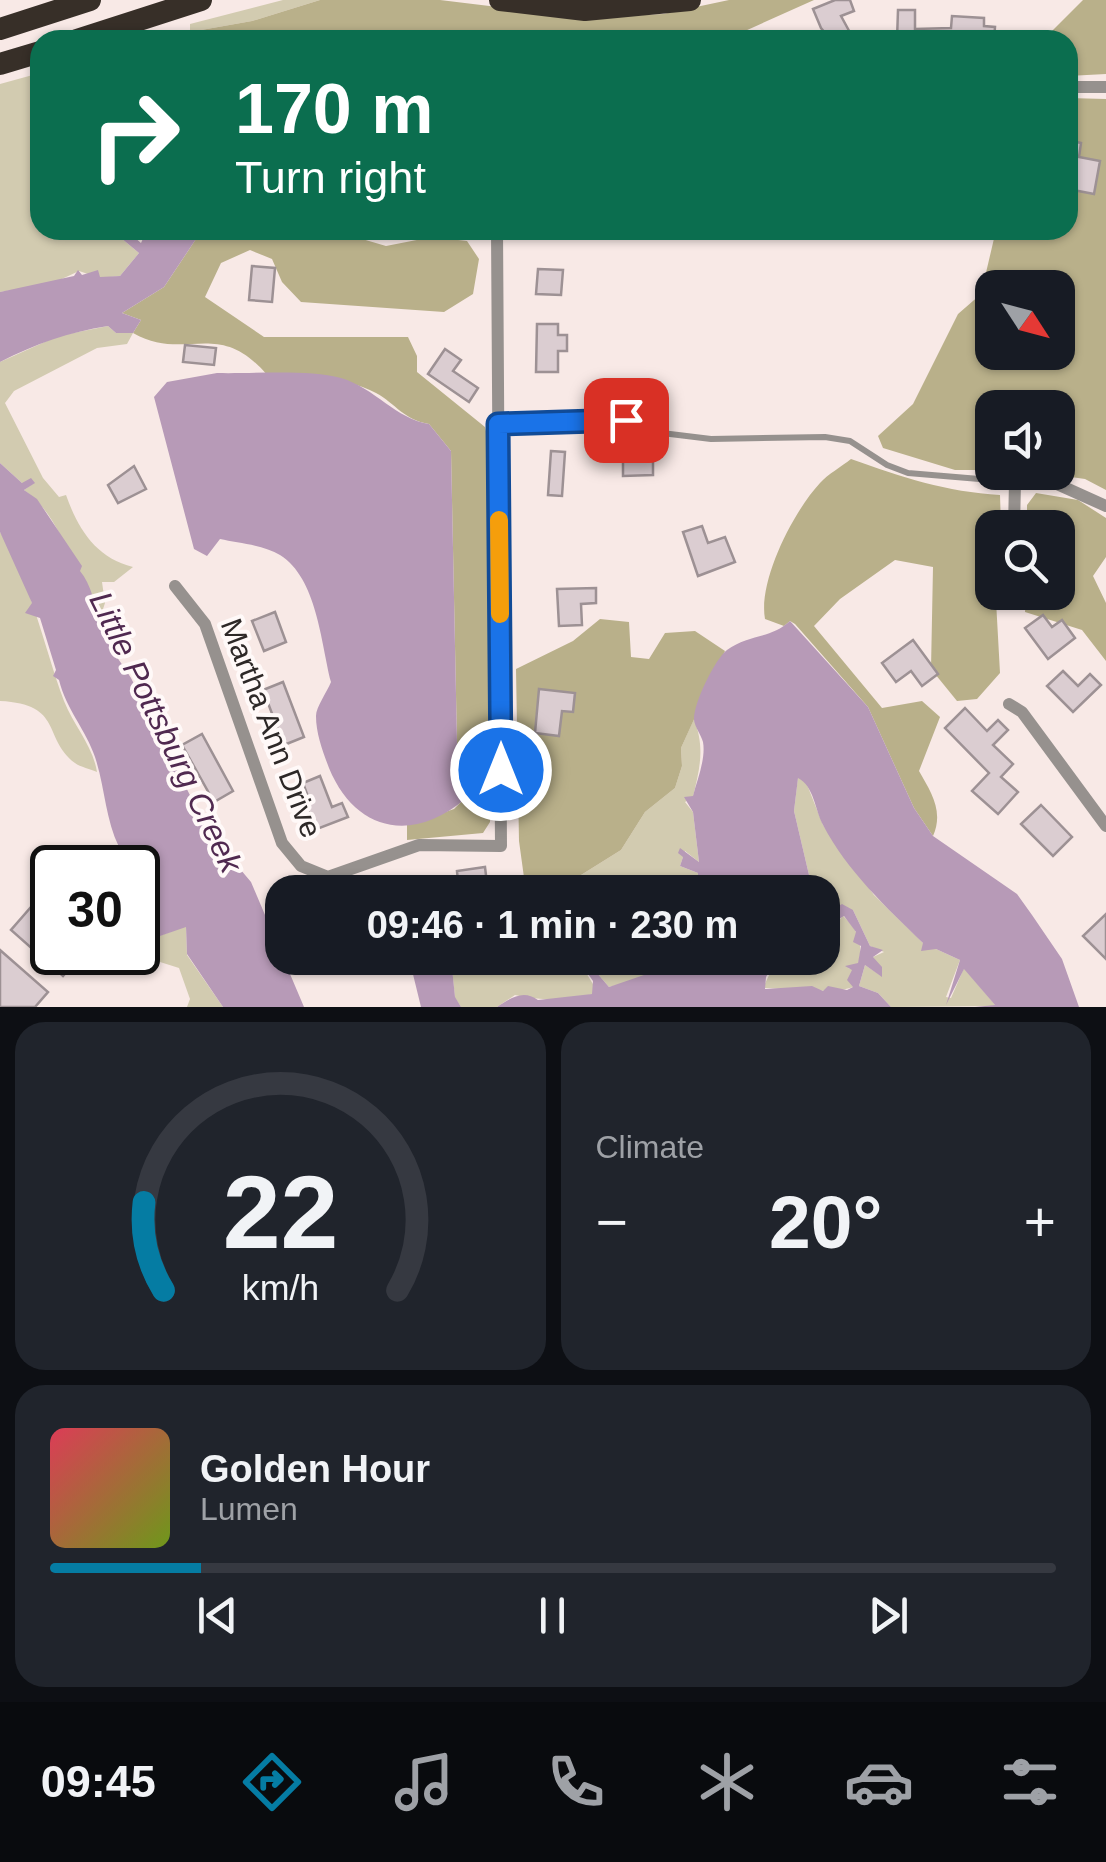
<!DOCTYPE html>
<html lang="en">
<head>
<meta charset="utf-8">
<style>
	:root { --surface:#171b24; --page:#20242c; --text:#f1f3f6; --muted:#9ea1a6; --line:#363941; --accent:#057ca3 }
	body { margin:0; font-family:Helvetica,sans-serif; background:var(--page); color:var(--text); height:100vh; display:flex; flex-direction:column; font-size:38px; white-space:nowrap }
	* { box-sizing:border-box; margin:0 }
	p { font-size:32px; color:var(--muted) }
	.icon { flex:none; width:55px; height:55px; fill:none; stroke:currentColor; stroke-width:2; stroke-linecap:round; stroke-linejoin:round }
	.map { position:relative; height:1007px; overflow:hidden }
	.drawer { display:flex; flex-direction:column; gap:15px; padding:15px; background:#0d0f14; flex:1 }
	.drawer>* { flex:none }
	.guide { position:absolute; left:30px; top:30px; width:1048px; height:210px; border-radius:30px; box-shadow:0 2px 8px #0004; background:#0b6e4f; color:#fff; overflow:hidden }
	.needle { width:65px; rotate:126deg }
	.fabs { position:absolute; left:975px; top:270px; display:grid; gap:20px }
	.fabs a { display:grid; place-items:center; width:100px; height:100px; border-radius:20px; background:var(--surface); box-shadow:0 2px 8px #0004; font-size:50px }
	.speed { position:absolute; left:30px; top:845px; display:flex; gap:20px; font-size:50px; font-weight:700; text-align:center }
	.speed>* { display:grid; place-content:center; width:130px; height:130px; border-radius:50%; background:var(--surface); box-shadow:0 2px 8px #0004; line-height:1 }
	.speed .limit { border:5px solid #111; border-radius:15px; background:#fff; color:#111 }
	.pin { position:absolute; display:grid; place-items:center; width:85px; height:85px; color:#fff; margin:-42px; border-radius:20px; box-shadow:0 5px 15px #0006 }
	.me { position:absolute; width:110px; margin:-55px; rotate:0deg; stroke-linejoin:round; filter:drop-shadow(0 0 8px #0008) }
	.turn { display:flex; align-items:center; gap:35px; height:210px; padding:0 40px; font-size:45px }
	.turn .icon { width:130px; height:130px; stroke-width:2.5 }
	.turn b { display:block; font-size:70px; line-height:85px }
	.big { font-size:75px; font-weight:800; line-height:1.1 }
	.drawer .card { flex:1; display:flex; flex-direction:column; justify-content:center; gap:15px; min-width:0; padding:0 35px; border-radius:30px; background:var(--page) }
	.drawer .dial { align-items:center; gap:0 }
	.dial svg { height:260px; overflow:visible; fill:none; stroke:var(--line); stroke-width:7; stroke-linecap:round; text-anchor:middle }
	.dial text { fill:var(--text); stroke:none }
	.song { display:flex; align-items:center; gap:30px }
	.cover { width:120px; height:120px; border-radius:15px; background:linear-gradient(135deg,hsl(350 70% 55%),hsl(80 70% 35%)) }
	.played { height:10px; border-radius:5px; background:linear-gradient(90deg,var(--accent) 15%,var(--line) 15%) }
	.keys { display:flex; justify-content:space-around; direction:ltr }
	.heat { display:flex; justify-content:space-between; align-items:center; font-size:55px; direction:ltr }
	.drawer .tiles { flex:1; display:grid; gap:15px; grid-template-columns:1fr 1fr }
	.card:last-child { grid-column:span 2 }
	.trip { position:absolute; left:265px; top:875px; width:575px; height:100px; border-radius:30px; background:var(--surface); box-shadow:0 2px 8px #0004; font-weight:800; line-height:100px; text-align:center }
	.tabs { display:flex; height:160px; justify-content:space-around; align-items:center; background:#090b0e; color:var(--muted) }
	.tabs .icon { width:70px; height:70px }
	.tabs .on { color:var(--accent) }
	.tabs b { font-size:45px; color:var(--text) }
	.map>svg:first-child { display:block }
	.green { fill:#d2cbb0 }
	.forest { fill:#b9b08a; fill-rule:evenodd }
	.water { fill:#b79ab7 }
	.building { fill:#dbcdd1; stroke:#9d9194; stroke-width:2.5 }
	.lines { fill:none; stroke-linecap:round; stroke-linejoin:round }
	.service { stroke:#96918e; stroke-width:6 }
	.minor { stroke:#96918e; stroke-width:12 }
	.motorway { stroke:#372f28; stroke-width:22 }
	.route-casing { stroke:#114b97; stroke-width:25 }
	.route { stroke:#1a73e8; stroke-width:18 }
	.slow { stroke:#f59e0b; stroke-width:18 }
	.labels { text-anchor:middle; stroke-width:8; stroke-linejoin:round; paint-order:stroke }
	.street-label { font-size:30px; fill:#2d2827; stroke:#fff9f8 }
	.water-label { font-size:32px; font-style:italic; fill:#502950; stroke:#fff9f8 }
</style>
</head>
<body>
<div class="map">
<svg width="1106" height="1007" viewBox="0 0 1106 1007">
	<rect width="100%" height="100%" fill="#f8e9e6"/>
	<g class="green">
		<path d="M 283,0 L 320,0 L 252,21 L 190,32 L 190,24 Z"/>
		<path d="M 40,73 L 40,230 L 118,230 L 121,238 L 139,253 L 120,276 L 100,278 L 79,271 L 51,284 L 0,292 L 0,84 Z"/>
		<path d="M 108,326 L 116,333 L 133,333 L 127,344 L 97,348 L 14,391 L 5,403 L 43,478 L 59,497 L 66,495 C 78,529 96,558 133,567 L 114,582 L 102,582 L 105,603 L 101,615 C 72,581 67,520 24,490 L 34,483 L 22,483 L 0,463 L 0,362 L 58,336 Z"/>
		<path d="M 0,532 C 32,584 43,644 64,701 C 74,726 93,746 97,772 C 91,769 80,767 75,763 C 42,738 64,704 0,701 Z"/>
		<path d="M 694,719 C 705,748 700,767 693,797 L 685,802 L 693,812 L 699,862 L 685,851 L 680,866 L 698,873 L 698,892 L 544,892 L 565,885 L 621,850 L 645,812 L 675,788 L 682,766 L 681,748 Z"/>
		<path d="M 798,777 L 806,782 L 823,825 L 874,895 L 923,943 L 960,960 L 946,997 L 951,998 L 964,968 L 996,1006 L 891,1007 L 878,993 L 859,986 L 865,965 L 880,975 L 873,957 L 884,952 L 870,946 L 853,910 L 832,910 L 823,902 L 822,892 L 813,892 L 794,811 Z"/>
		<path d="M 147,868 C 166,895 153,919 150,949 L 159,936 L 186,926 L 187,955 L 223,1007 L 187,1007 L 190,999 L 179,968 L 160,962 L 143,968 L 129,955 L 138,952 C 138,922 148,898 147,868 Z"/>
		<path d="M 843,916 C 858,929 864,945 858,964 L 848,968 L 852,969 L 853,987 C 832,995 786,988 763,988 L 777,958 L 822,958 L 823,923 L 831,928 Z"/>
		<path d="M 451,958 L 577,958 L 596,989 L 593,994 C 567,1001 541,1001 515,995 L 497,1007 L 461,1007 L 455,998 Z"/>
		<path d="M 584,958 L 671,958 L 673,965 L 650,977 L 609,987 Z"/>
	</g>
	<g class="forest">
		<path d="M 320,0 L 440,0 L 587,18 L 663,14 L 729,0 L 814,0 L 725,40 L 574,40 L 536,33 L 520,40 L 178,40 L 173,35 L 252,21 Z"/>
		<path d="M 1083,0 L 1106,0 L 1106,74 L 1068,76 L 1068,40 L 1043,40 Z"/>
		<path d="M 1068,98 L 1106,99 L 1106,490 L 1085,479 L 1043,473 L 1058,472 L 1058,408 L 992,408 L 992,470 L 955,470 L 883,448 L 878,436 L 913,404 L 958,314 L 981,294 L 996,230 L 1068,230 ZM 992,288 L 1058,288 L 1058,352 L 992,352 Z"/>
		<path d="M 202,230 L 351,230 L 352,236 L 386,246 L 432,237 L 467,241 L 479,259 L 473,294 L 444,312 L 301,302 L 282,282 L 272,259 L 250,250 L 221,263 L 205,297 L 264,337 L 408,337 L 417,356 L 417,372 L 485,427 L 490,447 L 490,822 L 483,833 L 407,840 L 407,825 L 454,809 L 464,799 L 457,743 L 451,451 L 429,424 C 404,420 396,404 376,393 C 340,375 306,376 267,375 C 218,317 186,363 133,333 L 141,320 L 122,313 L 164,287 Z"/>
		<path d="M 851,459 C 901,477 947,492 1000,495 L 1001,527 L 992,528 L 1000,673 L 977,699 L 957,701 L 931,669 L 933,567 L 895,560 L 840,599 L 814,626 L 882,708 L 922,701 L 940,717 L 919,771 C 931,792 944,811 933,836 L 914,808 L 868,707 L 795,624 L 790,621 L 784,626 L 765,619 C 758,581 793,512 820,483 C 828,474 841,467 851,459 Z"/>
		<path d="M 1036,493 L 1078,500 L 1106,518 L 1106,557 L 1093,576 L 1106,603 L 1106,661 L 1082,630 L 1025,612 L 1026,593 L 1058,592 L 1058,528 L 1027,527 L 1027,505 Z"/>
		<path d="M 600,619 L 629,622 L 631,657 L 649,659 L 665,633 L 695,631 L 725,651 L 681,748 L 682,766 L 675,788 L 645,812 L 621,850 L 565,885 L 526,892 L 519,841 L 516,669 L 573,641 Z"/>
	</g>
	<g class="water">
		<path d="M 118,230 L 126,230 L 141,243 L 147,230 L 202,230 L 164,287 L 122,313 L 141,320 L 133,333 L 116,333 L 108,326 C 69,332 35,344 0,362 L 0,292 L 74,276 L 78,270 L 82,275 L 98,270 L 100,277 L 120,276 L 139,253 L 121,238 Z"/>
		<path d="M 217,373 C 253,374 308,369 341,378 C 375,388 396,419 429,424 L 451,451 L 457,743 L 465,799 C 412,844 355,831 329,768 C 323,752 316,734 316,716 C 316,707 327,692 331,682 C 321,643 317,578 280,555 C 264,545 238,543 220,539 L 207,556 L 194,549 L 154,397 L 167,382 Z"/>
		<path d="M 0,463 L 22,483 L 31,478 L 35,483 L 24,490 L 37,499 L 82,566 L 80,571 C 91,584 96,607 99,621 C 104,643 120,660 131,678 L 208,831 L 251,882 L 304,1007 L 223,1007 L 187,954 L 186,927 L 160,936 L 146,951 C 149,931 162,910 158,891 C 153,861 129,868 119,847 C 105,818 105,787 95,757 C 86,730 66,709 59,680 L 53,676 L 56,670 L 40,618 L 25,613 L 32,603 L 0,532 Z"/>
		<path d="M 790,621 L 868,707 L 914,808 L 933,836 L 1017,894 L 1032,915 L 1062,959 L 1079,1007 L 975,1007 L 995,1005 L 964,969 L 946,1005 L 960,960 L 936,949 L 921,951 L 923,943 C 887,908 847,871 823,825 C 815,810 814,786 798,778 L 794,811 L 813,892 L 698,892 L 698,873 L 680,866 L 683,857 L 678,853 L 680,848 L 699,862 L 693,812 L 684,797 L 693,796 C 697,780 706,759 703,742 C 701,735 695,727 694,720 C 693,704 715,659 727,650 C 748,634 771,639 790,621 Z"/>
		<path d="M 823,902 L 832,910 L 842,904 L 853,910 L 870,946 L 883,950 L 873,957 L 882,967 L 882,977 L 865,965 L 859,986 L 878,993 L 891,1007 L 497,1007 C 511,998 523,989 538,1000 L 592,994 L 593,981 L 577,958 L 584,958 L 609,987 L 673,965 L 671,958 L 777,958 L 766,977 L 765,989 L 812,986 L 823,991 L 828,986 L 847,990 L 853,987 L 847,980 L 852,970 L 845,966 L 858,963 L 861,946 L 853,942 L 856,932 L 844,916 L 832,923 L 832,929 L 823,923 Z"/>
		<path d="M 409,958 L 451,958 L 455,997 L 461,1007 L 421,1007 Z"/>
	</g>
	<g class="building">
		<path d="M 835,0 L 850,0 L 854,11 L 841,16 L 854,40 L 831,40 L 821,28 L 813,9 Z"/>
		<path d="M 898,10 L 915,10 L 915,29 L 951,28 L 952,16 L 984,18 L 984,26 L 995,27 L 994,40 L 897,40 Z"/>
		<path d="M 1068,140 L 1081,143 L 1079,157 L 1100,161 L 1094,194 L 1068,189 Z"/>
		<path d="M 252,266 L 275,268 L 272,302 L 249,300 Z"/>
		<path d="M 538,269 L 563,270 L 561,295 L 536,294 Z"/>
		<path d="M 537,324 L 558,324 L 558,335 L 567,335 L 567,351 L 558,351 L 558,372 L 536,372 Z"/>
		<path d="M 185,345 L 216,348 L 214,365 L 183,362 Z"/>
		<path d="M 445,349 L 461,360 L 453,371 L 478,388 L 469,402 L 428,374 Z"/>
		<path d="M 551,451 L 565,452 L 562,496 L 548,495 Z"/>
		<path d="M 623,458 L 653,458 L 653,475 L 623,476 Z"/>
		<path d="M 134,466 L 146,489 L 118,503 L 108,485 Z"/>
		<path d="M 702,526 L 708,543 L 725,537 L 735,562 L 698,576 L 683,532 Z"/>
		<path d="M 596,588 L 596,603 L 581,604 L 582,625 L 559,626 L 557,589 Z"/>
		<path d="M 275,612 L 286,642 L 264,651 L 252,621 Z"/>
		<path d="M 1043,615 L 1052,627 L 1062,620 L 1075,638 L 1048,659 L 1025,628 Z"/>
		<path d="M 913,640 L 938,674 L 922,686 L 911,671 L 896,682 L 882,663 Z"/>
		<path d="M 1063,671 L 1078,686 L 1090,674 L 1101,685 L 1073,712 L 1047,686 Z"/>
		<path d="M 283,682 L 304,737 L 284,745 L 263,690 Z"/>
		<path d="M 539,689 L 575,693 L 573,712 L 562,711 L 559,736 L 535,733 Z"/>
		<path d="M 965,708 L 987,731 L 998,720 L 1008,730 L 993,745 L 1013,764 L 1001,777 L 1018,792 L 998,814 L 972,791 L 989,773 L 945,728 Z"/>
		<path d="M 202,734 L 233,791 L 214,802 L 182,745 Z"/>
		<path d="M 320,776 L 332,807 L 342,803 L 348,817 L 317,829 L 301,797 L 307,794 L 303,783 Z"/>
		<path d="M 1041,805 L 1072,837 L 1053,856 L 1021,824 Z"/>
		<path d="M 485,867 L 488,892 L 459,892 L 457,871 Z"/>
		<path d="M 31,907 L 52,925 L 52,952 L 84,952 L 63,976 L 11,930 Z"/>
		<path d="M 1106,914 L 1106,959 L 1083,936 Z"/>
		<path d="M 0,950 L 48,992 L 35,1007 L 0,1007 Z"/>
	</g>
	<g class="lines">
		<path class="service" d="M 500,424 L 626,420 L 662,433 L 711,439 L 825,437 L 850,441 L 887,465 L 908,473 L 1015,482"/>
		<g class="minor">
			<path d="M 1068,87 L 1106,87"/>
			<path d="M 1014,528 L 1015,482 L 1057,484 L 1106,506"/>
			<path d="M 175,586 L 205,624 L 282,843 L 301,866 L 328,877 L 419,845 L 501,846 L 497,230"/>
			<path d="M 1009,704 L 1022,712 L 1106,826"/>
		</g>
		<g class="motorway">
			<path d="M 500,0 L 585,10 L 690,0"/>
			<path d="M 0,29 L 90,0"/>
			<path d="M 77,40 L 201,0"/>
			<path d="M 0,64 L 40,52"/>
		</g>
	</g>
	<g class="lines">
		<g class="route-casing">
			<path id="route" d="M 501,770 L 498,424 L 626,420"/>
		</g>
		<use href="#route" class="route"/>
		<path class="slow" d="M 499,520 L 500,614"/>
	</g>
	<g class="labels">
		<g class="street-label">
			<text transform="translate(271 728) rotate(69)" y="10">Martha Ann Drive</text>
		</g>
		<g class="water-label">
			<text transform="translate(166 732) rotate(64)" y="11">Little Pottsburg Creek</text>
		</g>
	</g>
</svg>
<div class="fabs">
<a><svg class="needle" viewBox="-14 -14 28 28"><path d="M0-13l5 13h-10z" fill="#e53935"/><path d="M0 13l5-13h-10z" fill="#9ea1a6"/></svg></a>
<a><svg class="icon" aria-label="sound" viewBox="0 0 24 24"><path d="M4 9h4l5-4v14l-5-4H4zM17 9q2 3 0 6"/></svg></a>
<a><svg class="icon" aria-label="search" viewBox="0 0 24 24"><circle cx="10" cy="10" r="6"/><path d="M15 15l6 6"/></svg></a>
</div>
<div class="speed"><div class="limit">30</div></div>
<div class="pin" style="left:626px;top:420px;background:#d93025"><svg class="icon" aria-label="arrive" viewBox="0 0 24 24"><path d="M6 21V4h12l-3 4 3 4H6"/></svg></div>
<svg class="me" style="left:501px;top:770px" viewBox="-20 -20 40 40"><circle r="17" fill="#1a73e8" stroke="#fff" stroke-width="3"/><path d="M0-11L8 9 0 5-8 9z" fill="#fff"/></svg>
<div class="trip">09:46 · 1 min · 230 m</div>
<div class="guide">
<div class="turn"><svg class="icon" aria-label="right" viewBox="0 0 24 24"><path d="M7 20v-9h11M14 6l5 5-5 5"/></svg><div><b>170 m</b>Turn right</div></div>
</div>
</div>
<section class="drawer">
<div class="tiles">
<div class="card dial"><svg viewBox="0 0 100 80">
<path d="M14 69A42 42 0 1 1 86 69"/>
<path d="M14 69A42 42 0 0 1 8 42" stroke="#057ca3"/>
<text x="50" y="56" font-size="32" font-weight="700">22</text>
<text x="50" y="72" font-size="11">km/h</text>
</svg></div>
<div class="card"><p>Climate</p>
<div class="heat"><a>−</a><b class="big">20°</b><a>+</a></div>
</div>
<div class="card">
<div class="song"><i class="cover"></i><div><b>Golden Hour</b><p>Lumen</p></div></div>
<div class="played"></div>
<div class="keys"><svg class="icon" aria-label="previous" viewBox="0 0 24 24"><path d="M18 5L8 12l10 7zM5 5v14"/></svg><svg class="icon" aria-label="pause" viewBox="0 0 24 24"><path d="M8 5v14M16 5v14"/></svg><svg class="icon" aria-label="next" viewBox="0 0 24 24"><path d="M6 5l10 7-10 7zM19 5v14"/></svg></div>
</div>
</div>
</section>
<nav class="tabs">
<b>09:45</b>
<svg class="icon on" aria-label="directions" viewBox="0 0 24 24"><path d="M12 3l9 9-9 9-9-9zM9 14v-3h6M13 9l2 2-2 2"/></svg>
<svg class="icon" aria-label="music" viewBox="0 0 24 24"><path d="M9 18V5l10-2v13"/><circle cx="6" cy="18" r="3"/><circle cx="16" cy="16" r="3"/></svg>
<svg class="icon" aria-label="phone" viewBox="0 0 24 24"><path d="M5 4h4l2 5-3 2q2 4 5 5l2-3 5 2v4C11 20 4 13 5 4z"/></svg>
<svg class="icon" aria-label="climate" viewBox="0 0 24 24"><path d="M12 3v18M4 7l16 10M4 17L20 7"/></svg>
<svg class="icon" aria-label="car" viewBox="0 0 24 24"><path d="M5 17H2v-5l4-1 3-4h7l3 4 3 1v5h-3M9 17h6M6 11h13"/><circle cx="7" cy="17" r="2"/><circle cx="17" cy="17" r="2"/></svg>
<svg class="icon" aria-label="filters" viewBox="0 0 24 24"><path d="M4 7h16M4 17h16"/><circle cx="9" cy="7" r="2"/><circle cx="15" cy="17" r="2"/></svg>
</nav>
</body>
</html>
